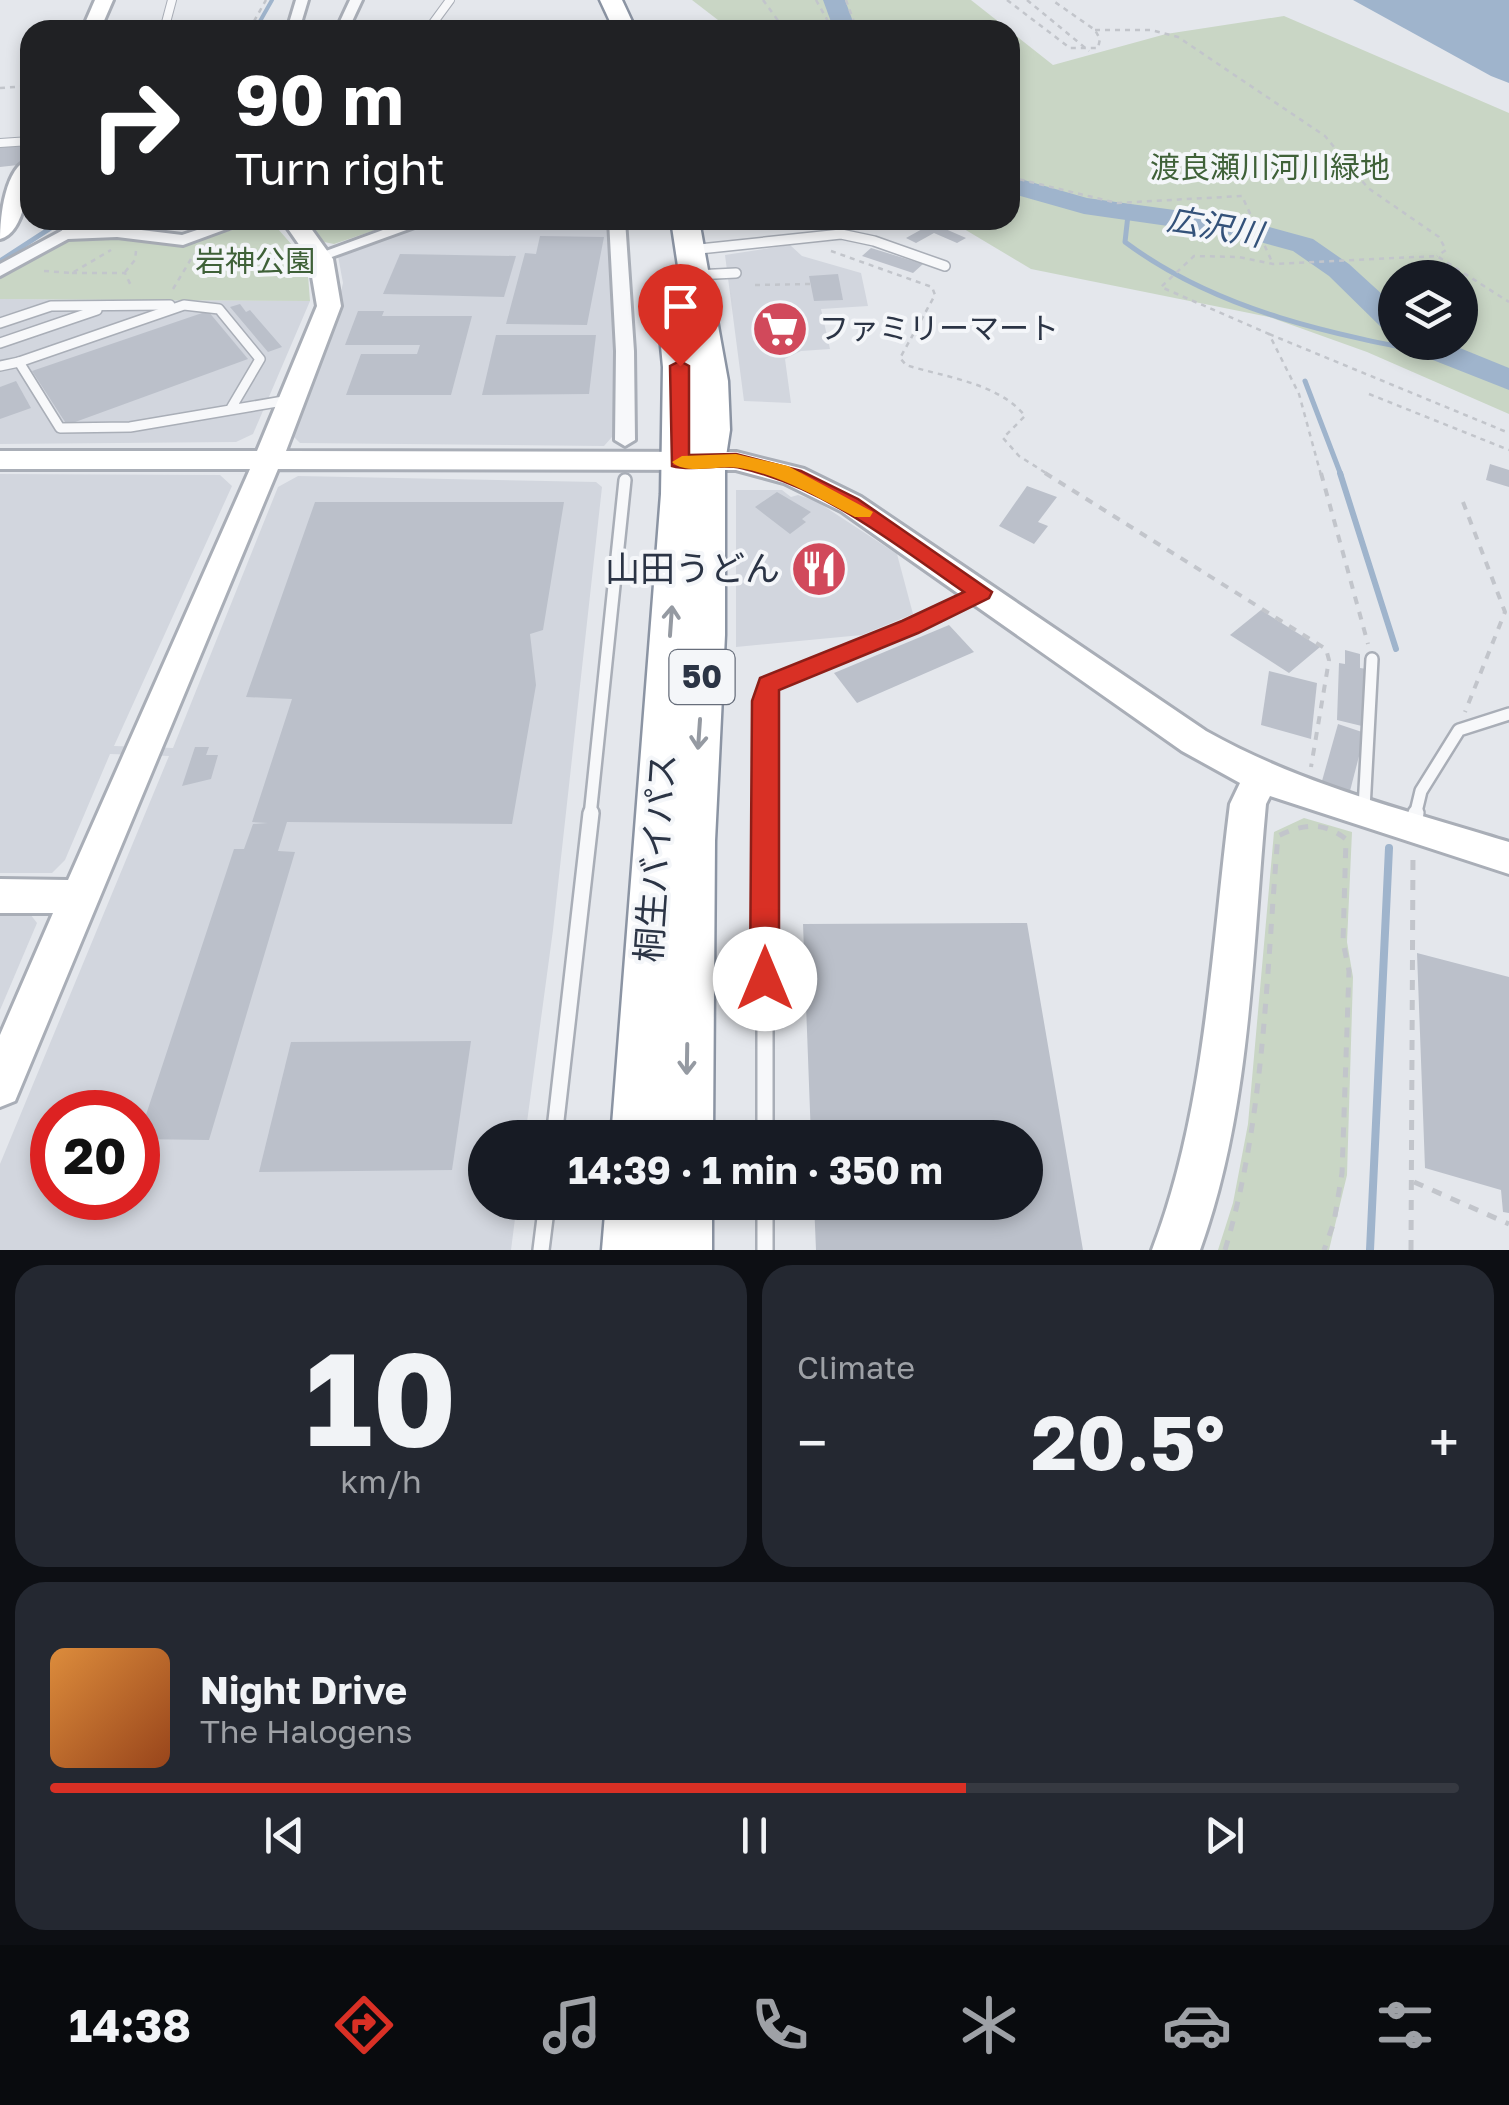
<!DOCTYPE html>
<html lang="en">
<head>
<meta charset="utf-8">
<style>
	:root { --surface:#171b24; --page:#242831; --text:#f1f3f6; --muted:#9ea1a6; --line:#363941; --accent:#d93025 }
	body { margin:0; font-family:"Golos Text","Noto Sans JP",sans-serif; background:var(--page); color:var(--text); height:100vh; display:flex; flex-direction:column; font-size:38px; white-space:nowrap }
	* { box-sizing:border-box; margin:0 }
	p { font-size:32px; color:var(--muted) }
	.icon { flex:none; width:55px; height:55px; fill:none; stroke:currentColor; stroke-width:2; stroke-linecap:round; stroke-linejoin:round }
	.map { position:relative; height:1250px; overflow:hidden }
	.sheet { display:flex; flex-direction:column; gap:15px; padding:15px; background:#0d0f14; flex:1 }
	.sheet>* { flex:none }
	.top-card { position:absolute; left:20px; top:20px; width:1000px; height:210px; border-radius:30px; box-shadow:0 5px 15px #0003; background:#202124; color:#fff; overflow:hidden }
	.tools { position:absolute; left:1378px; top:260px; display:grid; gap:20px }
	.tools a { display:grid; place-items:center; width:100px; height:100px; border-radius:50%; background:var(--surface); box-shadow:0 5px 15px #0003; font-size:50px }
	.speed { position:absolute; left:30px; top:1090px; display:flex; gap:20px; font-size:50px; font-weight:700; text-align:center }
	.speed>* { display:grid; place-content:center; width:130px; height:130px; border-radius:50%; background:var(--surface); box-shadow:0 5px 15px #0003; line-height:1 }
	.speed .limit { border:15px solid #d22; background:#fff; color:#111 }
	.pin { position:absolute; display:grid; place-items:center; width:85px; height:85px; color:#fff; margin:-102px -42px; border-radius:50% 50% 50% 0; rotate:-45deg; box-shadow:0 0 10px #0007 }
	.pin .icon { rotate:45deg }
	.me { position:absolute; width:110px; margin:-55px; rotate:0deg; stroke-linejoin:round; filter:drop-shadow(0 0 8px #0008) }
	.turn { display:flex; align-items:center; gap:35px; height:210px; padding:0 50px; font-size:45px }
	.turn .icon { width:130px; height:130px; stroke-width:2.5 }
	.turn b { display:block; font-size:70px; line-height:85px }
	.big { font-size:75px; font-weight:700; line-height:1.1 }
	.sheet .card { flex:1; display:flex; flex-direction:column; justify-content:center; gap:15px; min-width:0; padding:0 35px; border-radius:30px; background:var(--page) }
	.sheet .dial { align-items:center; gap:0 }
	.dial b { font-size:130px; line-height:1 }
	.song { display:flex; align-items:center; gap:30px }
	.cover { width:120px; height:120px; border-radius:15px; background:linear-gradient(135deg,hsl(30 70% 55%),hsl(20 70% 35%)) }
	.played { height:10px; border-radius:5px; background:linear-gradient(90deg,var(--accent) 65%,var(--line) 65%) }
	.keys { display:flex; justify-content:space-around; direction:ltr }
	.heat { display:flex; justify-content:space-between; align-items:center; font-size:55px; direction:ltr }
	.sheet .tiles { flex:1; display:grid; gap:15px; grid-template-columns:1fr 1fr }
	.card:last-child { grid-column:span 2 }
	.trip { position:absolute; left:468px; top:1120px; width:575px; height:100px; border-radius:50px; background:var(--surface); box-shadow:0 5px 15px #0003; font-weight:700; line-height:100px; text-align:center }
	.dock { display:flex; height:160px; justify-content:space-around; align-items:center; background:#090b0e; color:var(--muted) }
	.dock .icon { width:70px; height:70px }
	.dock .current { color:var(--accent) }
	.dock b { font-size:45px; color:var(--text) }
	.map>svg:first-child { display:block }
	.built { fill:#d2d6de; fill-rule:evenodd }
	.green { fill:#c9d6c5; fill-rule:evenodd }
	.water { fill:#9fb4cc }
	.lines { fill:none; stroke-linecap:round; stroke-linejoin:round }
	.stream-far3 { stroke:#9fb4cc; stroke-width:4 }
	.stream-far2 { stroke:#9fb4cc; stroke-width:5 }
	.stream-far1 { stroke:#9fb4cc; stroke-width:6 }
	.stream { stroke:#9fb4cc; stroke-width:8 }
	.river { fill:#9fb4cc; fill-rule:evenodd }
	.building { fill:#bbc0ca }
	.lane-far3-casing { stroke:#a9aeb7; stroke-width:10 }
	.lane-far2-casing { stroke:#a9aeb7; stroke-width:12 }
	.lane-far1-casing { stroke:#a9aeb7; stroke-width:16 }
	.lane-casing { stroke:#a9aeb7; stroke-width:20 }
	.street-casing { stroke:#a9aeb7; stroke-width:6 }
	.secondary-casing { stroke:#a9aeb7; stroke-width:6 }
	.highway-casing { stroke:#8b94a3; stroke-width:5 }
	.path-far2 { stroke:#c2c5cb; stroke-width:2.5; stroke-dasharray:5 5; stroke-linecap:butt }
	.path-far1 { stroke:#c2c5cb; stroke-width:4; stroke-dasharray:8 8; stroke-linecap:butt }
	.path { stroke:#c2c5cb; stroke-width:5; stroke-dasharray:10 10; stroke-linecap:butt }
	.lane-far3 { stroke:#f7f8fa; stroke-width:8 }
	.lane-far2 { stroke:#f7f8fa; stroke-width:9 }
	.lane-far1 { stroke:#f7f8fa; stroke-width:11 }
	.lane { stroke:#f7f8fa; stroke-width:15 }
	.street { fill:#f7f8fa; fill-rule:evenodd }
	.secondary { fill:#fff; fill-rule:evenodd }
	.highway { fill:#fff; fill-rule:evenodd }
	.oneway { stroke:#959aa2 }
	.route { fill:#d93025; stroke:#8d1f18; stroke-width:2.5 }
	.slow { fill:#f59e0b }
	.labels { text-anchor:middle; stroke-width:8; stroke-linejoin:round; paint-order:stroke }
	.far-park-label { font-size:30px; fill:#3f6138; stroke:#f4f6f9 }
	.far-poi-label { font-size:30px; fill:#2b3445; stroke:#f4f6f9; text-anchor:start }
	.far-water-label { font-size:32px; font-style:italic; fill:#34527a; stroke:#f4f6f9 }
	.shield { fill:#f4f6f9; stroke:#676e7b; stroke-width:2.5 }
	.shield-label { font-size:32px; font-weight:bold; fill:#2b3445 }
	.poi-label { font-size:35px; fill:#2b3445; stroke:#f4f6f9; text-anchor:end }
	.street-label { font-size:35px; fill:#2b3445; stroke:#f4f6f9 }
</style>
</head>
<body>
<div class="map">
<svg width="1509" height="1250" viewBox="0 0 1509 1250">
	<rect width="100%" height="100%" fill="#e4e7ec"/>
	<g class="built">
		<path d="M 435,220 L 612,220 L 619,352 L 612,437 L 604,446 L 300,443 L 292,435 L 335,318 L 343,283 L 338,256 Z"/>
		<path d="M 790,245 L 802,256 L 861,273 L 868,306 L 821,309 L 830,349 L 801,351 L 785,359 L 791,403 L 744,401 L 725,255 Z"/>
		<path d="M 0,299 L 144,300 L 310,301 L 253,434 L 236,442 L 0,444 Z"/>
		<path d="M 0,474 L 220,475 L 232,486 L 114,746 L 173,748 L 278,487 L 298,476 L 596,482 L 602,487 L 553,930 L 525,1137 L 485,1138 L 485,1202 L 517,1203 L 511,1250 L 0,1250 L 0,1164 L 169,756 L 110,754 L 65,860 L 52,873 L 0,873 ZM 52,1112 L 138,1112 L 138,1198 L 52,1198 Z"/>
		<path d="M 736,490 L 782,490 L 791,497 L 798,495 L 816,501 L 897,554 L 913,614 L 862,635 L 736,647 Z"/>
		<path d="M 0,910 L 27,910 L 37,923 L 0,1010 Z"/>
	</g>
	<g class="green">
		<path d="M 692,0 L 971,0 L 1009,30 L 731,30 Z"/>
		<path d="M 1284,16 L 1509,113 L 1509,414 L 1367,352 L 1269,317 L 1031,269 L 949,220 L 1010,220 L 1010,31 L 1053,65 L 1166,34 ZM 1395,278 L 1460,278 L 1460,342 L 1395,342 Z"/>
		<path d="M 301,220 L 405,220 L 334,244 L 324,242 Z"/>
		<path d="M 271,221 L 307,262 L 310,301 L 0,299 L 0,275 L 71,238 L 103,236 L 173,244 Z"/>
		<path d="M 1304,818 L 1352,832 L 1347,942 L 1353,977 L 1347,1175 L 1329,1250 L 1218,1250 L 1233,1203 L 1248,1124 L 1274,832 Z"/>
	</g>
	<path class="water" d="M 1353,0 L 1509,0 L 1509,83 L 1491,76 Z"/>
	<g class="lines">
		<path class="stream-far3" d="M 255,30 L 272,0"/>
		<g class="stream-far2">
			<path d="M 1128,215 L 1125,242 C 1220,313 1337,335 1451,357"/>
			<path d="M 0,261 L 63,220"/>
			<path d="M 1305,381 L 1341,475"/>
		</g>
		<path class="stream-far1" d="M 1340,473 L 1396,649"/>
		<path class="stream" d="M 1370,1250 L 1389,848"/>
		<g class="river">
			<path d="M 823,0 L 845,0 L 856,30 L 834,30 Z"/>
			<path d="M 1010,176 L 1087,198 L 1240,219 L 1313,239 L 1349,264 L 1395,306 L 1395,332 L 1384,330 L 1329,276 L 1293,251 L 1238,236 L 1084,214 L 1010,193 Z"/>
			<path d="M 1400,342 L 1445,342 L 1509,368 L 1509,390 L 1405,349 Z"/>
		</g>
	</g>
	<g class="building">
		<path d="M 29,144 L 18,165 L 0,167 L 0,146 Z"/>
		<path d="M 917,220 L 925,220 L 966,238 L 957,243 L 934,233 L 916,243 L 906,238 L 924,228 L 912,222 Z"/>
		<path d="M 540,236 L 604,237 L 587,325 L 506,324 L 525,253 L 536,254 Z"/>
		<path d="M 871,248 L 923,264 L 913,273 L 862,256 Z"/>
		<path d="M 400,254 L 516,256 L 504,297 L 383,294 Z"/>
		<path d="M 838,274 L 843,300 L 814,301 L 809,276 Z"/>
		<path d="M 240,304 L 246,312 L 250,310 L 282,347 L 268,352 L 230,307 Z"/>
		<path d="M 208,311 L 248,359 L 67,425 L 32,371 Z"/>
		<path d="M 358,311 L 384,311 L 382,316 L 472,316 L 451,395 L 346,395 L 361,354 L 417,354 L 420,345 L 345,345 Z"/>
		<path d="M 496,335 L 596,335 L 589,394 L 482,395 Z"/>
		<path d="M 16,381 L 31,408 L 0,419 L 0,387 Z"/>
		<path d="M 1490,464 L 1509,470 L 1509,487 L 1486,480 Z"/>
		<path d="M 1027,486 L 1057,497 L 1038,522 L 1048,526 L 1034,544 L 999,526 Z"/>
		<path d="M 777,492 L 811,512 L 802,519 L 806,522 L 790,534 L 755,507 Z"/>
		<path d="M 315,502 L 564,502 L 543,630 L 530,634 L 536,685 L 512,824 L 287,822 L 278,851 L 295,852 L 209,1140 L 138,1139 L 234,849 L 244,849 L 253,824 L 268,823 L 252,822 L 292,699 L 246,697 Z"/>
		<path d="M 1261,610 L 1320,647 L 1289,673 L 1230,635 Z"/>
		<path d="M 949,625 L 974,652 L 857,703 L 834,673 Z"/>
		<path d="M 1345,650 L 1360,654 L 1360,668 L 1367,669 L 1366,727 L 1337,720 L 1339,663 L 1345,664 Z"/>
		<path d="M 1269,671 L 1317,683 L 1311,739 L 1261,725 Z"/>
		<path d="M 1338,724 L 1365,733 L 1350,791 L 1322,781 Z"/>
		<path d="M 195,747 L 209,747 L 206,755 L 218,755 L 211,779 L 182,786 Z"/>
		<path d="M 1027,923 L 1083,1250 L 816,1250 L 814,1202 L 1025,1202 L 1025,1138 L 811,1138 L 803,924 Z"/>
		<path d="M 1417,953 L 1509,977 L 1509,1213 L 1503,1212 L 1501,1190 L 1425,1168 Z"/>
		<path d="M 471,1041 L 452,1170 L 259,1172 L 291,1042 Z"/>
	</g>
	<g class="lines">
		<g class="lane-far3-casing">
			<g id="lane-far3">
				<path d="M 164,30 L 172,0"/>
				<path d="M 428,30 L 450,0"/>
				<path d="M 0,143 L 30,141"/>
			</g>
		</g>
		<g class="lane-far2-casing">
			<g id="lane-far2">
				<path d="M 65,234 L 78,220"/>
				<path d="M 690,250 L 841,234 L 874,241 L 945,266"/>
				<path d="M 695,275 L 736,273"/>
				<path d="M 0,323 L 51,306 L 170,305"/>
				<path d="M 0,343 L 97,310"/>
				<path d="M 0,366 L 19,362"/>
				<path d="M 230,410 L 260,359 L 219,309 L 184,305 L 19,362 L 60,428 L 130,427 L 289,400"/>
			</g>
		</g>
		<g class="lane-far1-casing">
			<g id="lane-far1">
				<path d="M 1364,809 L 1372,659"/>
				<path d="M 590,816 L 625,480"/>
				<path d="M 765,816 L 765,693 L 775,681 L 877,642 L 977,594"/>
				<path d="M 1415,816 L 1421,791 L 1459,730 L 1509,714"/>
			</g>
		</g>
		<g class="lane-casing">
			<g id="lane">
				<path d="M 765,813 L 765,1138"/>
				<path d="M 1413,826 L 1416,813"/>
				<path d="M 554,1138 L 591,813"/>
				<path d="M 765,1202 L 765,1250"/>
				<path d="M 541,1250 L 547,1202"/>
			</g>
		</g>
		<g class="street-casing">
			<g id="street">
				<path d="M 296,0 L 308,0 L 299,30 L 287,30 Z"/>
				<path d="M 350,0 L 362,0 L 348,30 L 336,30 Z"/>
				<path d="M 227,220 L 251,220 L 183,245 L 117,237 L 68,239 L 0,276 L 0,264 L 65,229 L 117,227 L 182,235 Z"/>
				<path d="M 410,220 L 434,220 L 329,258 L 315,255 Z"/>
				<path d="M 609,220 L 625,220 L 634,351 L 635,440 L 625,446 L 615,440 L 616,351 Z"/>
			</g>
		</g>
		<g class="secondary-casing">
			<g id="secondary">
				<path d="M 95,0 L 113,0 L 100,30 L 82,30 Z"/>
				<path d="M 30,159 C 30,180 25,233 0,239 C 0,217 5,166 30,159 Z"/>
				<path d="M 282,220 L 305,220 L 333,259 L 341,306 L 286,451 L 736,452 L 804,469 L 861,497 L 1206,731 C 1302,785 1405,810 1509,842 L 1509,874 L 1270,796 L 1266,804 C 1252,952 1251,1109 1200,1250 L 1152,1250 C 1206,1110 1211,952 1230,804 L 1240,783 L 1182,751 L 841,511 L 784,483 L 736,470 L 278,469 L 15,1101 L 0,1107 L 0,1035 L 53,913 L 0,913 L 0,879 L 68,880 L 250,469 L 0,469 L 0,451 L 257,451 L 317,306 L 309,259 Z"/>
			</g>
		</g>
		<g class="highway-casing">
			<g id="highway">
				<path d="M 600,0 L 622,0 L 636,30 L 614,30 Z"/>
				<path d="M 671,220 L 699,220 L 728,381 L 730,430 L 725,463 L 725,635 L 715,841 L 713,1138 L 611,1138 L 661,494 L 663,367 L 656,293 L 660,287 L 681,286 Z"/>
				<path d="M 606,1202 L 712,1202 L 712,1250 L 602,1250 Z"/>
			</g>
		</g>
		<g class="path-far2">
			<path d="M 763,0 L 785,30"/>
			<path d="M 816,0 L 833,30"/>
			<path d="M 846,0 L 857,30"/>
			<path d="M 1007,0 L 1070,48 L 1098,48 L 1100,39 L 1095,30 L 1052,0"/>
			<path d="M 1027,0 L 1089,51"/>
			<path d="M 249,30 L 266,0"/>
			<path d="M 1095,30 L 1151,30 L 1178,37 L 1325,136 L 1368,188 L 1439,237 L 1446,250 L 1437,256"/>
			<path d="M 0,88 L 30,86"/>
			<path d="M 1010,177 L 1117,203 L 1242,196 L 1273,264"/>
			<path d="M 831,251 L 932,287 L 935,295 L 900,358 L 906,365 C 944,377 999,383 1025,416 L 1003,438 L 1019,456 L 1049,475"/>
			<path d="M 44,271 L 72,273 L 111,250"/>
			<path d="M 125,272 L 135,260 L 136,251"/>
			<path d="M 72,273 L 125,273 L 132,288"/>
			<path d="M 755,285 L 811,284"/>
			<path d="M 173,289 L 194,254"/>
			<path d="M 1269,334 L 1509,433"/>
			<path d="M 1369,394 L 1509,450"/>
			<path d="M 1321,475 L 1299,394 L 1269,334 L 1161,287 L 1194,256 L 1239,257 L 1273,264 L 1437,256 L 1509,302"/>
		</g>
		<g class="path-far1">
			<path d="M 1045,473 L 1326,649 L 1329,660 L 1311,767"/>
			<path d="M 1321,473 L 1368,644"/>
			<path d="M 1463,502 L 1505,612 L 1465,712"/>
		</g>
		<g class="path">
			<path d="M 1414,1182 L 1509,1224"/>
			<path d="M 1225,1250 C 1265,1117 1266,974 1278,836 C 1303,824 1322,821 1346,839 L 1343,942 L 1349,971 L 1342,1173 L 1334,1222 L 1324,1250"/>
			<path d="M 1411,1250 L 1413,853"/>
		</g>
		<use href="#lane-far3" class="lane-far3"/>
		<use href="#lane-far2" class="lane-far2"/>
		<use href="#lane-far1" class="lane-far1"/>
		<use href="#lane" class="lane"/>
		<use href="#street" class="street"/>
		<use href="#secondary" class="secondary"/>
		<use href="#highway" class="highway"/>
	</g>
	<defs><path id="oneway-shaft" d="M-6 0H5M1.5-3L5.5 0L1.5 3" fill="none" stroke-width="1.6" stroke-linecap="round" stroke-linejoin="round" transform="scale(2.5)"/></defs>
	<g class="oneway">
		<use href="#oneway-shaft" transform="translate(671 621) rotate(-86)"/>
		<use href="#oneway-shaft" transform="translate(699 734) rotate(94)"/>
		<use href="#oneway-shaft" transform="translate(687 1059) rotate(91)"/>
	</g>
	<path class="route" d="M 680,361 L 689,366 L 689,455 L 736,454 L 801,471 L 858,499 L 992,592 L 989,598 L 918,633 L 779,690 L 779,979 L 775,988 L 765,992 L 755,988 L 750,979 L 752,701 L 760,678 L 902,621 L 964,592 C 893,543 826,488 741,468 C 719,463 694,472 672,466 L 670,366 Z"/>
	<path class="slow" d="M 736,454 L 788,466 L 873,512 L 870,517 L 855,517 C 818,498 781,475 740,468 C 719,464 687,476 672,462 L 682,456 Z"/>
	<defs>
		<g id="supermarket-disc" transform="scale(2.875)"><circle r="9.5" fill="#d1495b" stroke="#f4f6f9"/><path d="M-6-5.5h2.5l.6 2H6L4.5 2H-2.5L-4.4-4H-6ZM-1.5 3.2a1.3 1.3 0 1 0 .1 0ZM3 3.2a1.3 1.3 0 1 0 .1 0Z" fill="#fff"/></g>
		<g id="restaurant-disc" transform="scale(2.875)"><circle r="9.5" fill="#d1495b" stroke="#f4f6f9"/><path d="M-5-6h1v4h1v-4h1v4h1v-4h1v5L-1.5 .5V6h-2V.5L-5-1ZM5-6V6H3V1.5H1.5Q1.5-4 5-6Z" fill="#fff"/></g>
	</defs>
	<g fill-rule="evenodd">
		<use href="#supermarket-disc" x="780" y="329"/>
		<use href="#restaurant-disc" x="819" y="569"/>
	</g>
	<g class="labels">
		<g class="far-park-label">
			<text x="1270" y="178">渡良瀬川河川緑地</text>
			<text x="255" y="272">岩神公園</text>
		</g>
		<g class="far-poi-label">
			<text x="819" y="339">ファミリーマート</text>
		</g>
		<g class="far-water-label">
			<text transform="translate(1215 227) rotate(10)" y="11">広沢川</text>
		</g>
		<rect class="shield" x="669.5" y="650" width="65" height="54" rx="8"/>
		<g class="shield-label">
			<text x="702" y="688">50</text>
		</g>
		<g class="poi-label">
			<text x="780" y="581">山田うどん</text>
		</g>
		<g class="street-label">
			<text transform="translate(656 858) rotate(-86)" y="12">桐生バイパス</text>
		</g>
	</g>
</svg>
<div class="tools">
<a><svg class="icon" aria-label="layers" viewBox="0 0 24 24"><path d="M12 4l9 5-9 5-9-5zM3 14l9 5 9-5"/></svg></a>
</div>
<div class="speed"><div class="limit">20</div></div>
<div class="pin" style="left:680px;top:366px;background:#d93025"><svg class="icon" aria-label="arrive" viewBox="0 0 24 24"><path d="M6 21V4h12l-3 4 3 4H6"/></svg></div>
<svg class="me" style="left:765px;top:979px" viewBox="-20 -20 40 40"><circle r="19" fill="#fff"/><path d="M0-13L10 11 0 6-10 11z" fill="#d93025"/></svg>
<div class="trip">14:39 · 1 min · 350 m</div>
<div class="top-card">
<div class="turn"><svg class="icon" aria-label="right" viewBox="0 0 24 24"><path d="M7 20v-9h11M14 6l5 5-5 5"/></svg><div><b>90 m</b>Turn right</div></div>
</div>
</div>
<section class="sheet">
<div class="tiles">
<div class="card dial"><b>10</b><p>km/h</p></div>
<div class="card"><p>Climate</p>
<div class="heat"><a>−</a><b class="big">20.5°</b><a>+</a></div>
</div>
<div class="card">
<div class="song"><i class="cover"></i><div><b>Night Drive</b><p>The Halogens</p></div></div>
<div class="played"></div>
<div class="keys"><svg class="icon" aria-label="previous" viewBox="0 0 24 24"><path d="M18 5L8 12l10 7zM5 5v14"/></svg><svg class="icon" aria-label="pause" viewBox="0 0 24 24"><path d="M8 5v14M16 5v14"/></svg><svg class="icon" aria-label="next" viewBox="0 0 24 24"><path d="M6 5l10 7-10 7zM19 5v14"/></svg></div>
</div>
</div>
</section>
<nav class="dock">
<b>14:38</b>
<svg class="icon current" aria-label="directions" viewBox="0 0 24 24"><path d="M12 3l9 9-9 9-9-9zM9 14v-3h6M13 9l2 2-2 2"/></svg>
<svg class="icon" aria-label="music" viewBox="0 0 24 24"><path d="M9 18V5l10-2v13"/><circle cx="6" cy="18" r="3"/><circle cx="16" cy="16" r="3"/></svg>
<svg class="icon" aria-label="phone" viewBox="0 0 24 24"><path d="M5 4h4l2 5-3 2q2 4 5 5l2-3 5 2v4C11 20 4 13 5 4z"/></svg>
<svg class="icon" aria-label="climate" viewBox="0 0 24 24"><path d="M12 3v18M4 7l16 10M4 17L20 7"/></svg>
<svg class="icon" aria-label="car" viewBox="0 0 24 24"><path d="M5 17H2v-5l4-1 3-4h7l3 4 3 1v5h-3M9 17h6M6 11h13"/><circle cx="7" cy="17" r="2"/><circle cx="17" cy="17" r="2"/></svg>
<svg class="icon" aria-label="filters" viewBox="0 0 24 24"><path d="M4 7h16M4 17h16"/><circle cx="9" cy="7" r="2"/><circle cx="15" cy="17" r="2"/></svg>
</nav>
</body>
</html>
